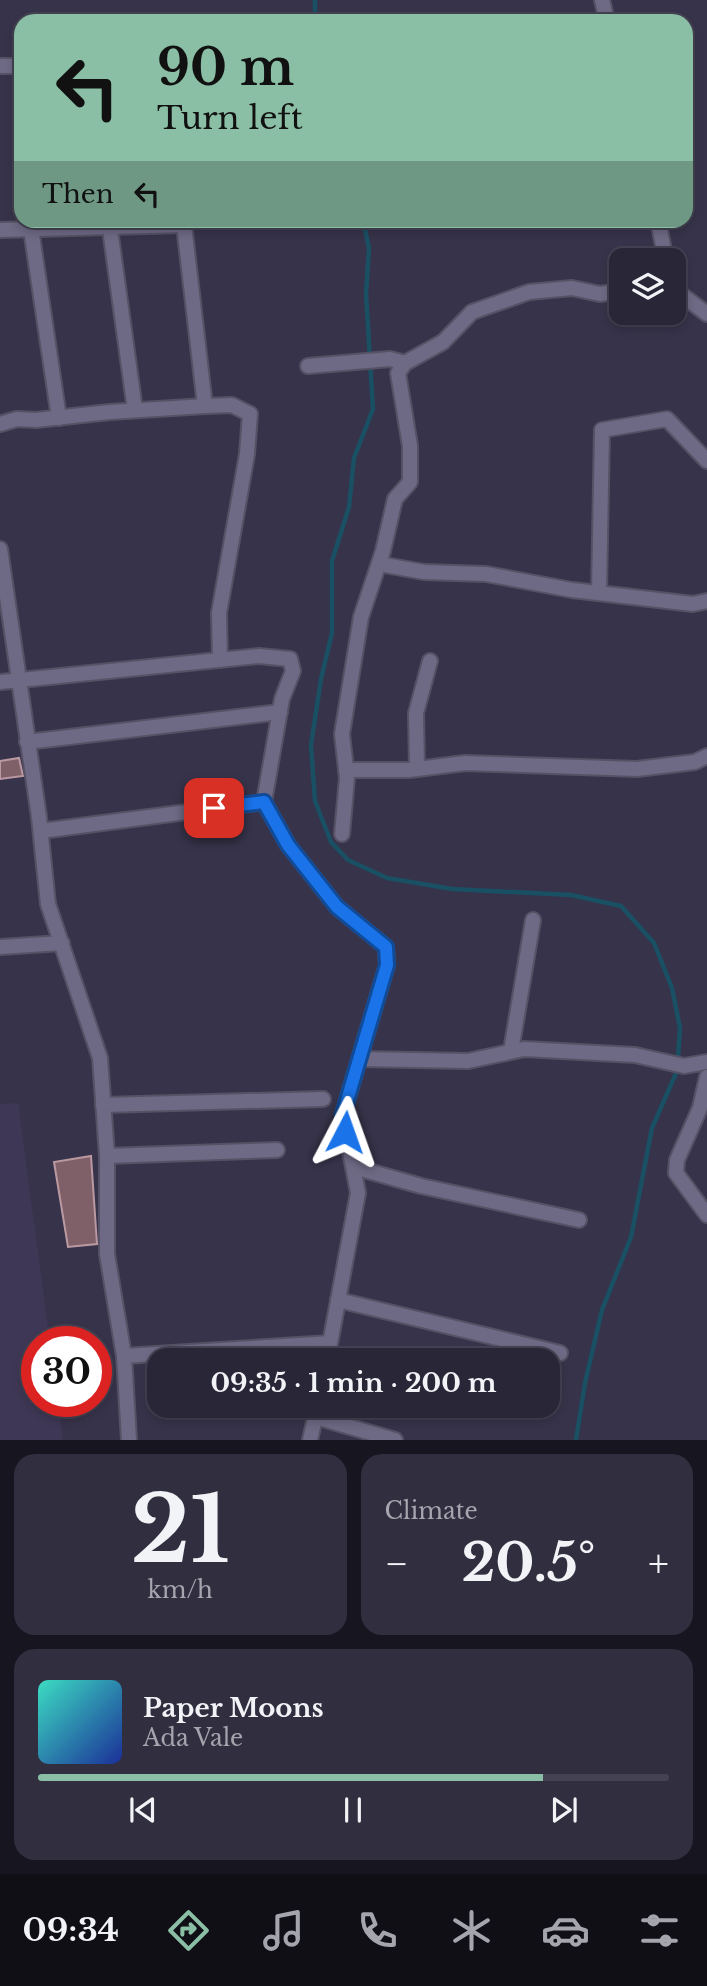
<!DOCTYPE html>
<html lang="en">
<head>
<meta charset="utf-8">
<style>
	:root { --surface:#292638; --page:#312e40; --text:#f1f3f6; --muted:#a5a5ae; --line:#454353; --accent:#8abfa5 }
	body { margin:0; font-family:"Libre Baskerville",serif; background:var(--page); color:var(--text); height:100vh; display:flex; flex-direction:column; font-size:26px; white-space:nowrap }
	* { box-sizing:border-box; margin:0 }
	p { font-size:23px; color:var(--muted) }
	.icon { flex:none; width:38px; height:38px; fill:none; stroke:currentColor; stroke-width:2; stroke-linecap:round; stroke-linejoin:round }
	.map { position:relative; height:1440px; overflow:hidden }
	.details { display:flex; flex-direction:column; gap:14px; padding:14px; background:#17151f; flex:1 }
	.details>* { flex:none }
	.top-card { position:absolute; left:14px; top:14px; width:679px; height:214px; border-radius:21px; box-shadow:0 4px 10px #0003,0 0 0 2px var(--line); background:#8abfa5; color:#111; overflow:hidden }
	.buttons { position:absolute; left:609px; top:248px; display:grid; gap:14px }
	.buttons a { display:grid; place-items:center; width:77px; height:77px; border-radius:14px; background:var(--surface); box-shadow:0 4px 10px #0003,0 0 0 2px var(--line); font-size:35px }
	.speed { position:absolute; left:21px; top:1326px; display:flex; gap:14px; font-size:35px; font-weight:700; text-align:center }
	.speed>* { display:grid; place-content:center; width:91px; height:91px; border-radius:50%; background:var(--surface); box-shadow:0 4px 10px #0003,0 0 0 2px var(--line); line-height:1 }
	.speed .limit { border:10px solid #d22; background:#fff; color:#111 }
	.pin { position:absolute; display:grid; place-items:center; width:60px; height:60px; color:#fff; margin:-30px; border-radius:14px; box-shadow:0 4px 10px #0006 }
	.me { position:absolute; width:77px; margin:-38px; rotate:4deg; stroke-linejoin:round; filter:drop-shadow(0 0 5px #0008) }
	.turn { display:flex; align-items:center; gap:24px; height:147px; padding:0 28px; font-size:32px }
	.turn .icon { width:91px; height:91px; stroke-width:2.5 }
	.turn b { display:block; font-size:49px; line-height:60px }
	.then { display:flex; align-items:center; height:66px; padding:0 28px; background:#0003; gap:14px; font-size:26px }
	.big { font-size:52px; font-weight:800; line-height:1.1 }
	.details .tile { flex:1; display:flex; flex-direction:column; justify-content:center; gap:10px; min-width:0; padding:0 24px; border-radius:21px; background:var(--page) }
	.details .dial { align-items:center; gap:0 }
	.dial b { font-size:91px; line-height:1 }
	.song { display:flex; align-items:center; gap:21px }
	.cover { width:84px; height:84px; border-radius:10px; background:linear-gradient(135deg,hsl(170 70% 55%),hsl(230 70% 35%)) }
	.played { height:7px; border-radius:4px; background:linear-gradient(90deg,var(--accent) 80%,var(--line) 80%) }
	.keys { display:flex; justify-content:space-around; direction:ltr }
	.heat { display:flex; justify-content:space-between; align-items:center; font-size:38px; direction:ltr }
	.details .tiles { flex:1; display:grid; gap:14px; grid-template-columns:1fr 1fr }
	.tile:last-child { grid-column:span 2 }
	.trip { position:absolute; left:147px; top:1348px; width:413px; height:70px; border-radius:21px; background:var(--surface); box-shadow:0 4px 10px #0003,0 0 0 2px var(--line); font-weight:800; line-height:70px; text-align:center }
	.menu { display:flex; height:112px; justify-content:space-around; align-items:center; background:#100f16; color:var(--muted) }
	.menu .icon { width:49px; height:49px }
	.menu .on { color:var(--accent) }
	.menu b { font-size:32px; color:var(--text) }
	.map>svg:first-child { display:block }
	.built { fill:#3e3856 }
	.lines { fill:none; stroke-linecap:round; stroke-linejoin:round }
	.stream { stroke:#1a5064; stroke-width:4.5 }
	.building { fill:#7f6069; stroke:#ba99a2; stroke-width:2 }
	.street-casing { stroke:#565165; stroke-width:18 }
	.street { stroke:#6e6984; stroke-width:14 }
	.route-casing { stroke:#114b97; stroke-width:18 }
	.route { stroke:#1a73e8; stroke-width:12 }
</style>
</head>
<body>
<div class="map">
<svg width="707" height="1440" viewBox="0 0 707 1440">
	<rect width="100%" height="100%" fill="#37334a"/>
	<path class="built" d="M 18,1103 L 50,1342 L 37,1342 L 37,1402 L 58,1402 L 63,1440 L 0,1440 L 0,1104 Z"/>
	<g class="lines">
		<g class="stream">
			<path d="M 315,0 L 315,21"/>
			<path d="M 363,220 L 369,248 L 366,294 L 373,409 L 354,458 L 349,507 L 332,561 L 332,633 L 321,679 L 311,745 L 315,801 L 331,842 L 348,860 L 387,878 L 452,889 L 571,895 L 621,906 L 654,943 L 672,988 L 680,1028 L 677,1071 L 652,1128 L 631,1237 L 602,1310 L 585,1383 L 576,1440"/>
		</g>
	</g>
	<g class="building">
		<path d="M 19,758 L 23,776 L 0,779 L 0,761 Z"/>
		<path d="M 91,1156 L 97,1244 L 68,1247 L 54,1162 Z"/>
	</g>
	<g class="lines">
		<g class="street-casing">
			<g id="street">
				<path d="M 602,0 L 607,21"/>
				<path d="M 0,66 L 21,66"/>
				<path d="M 658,220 L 666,261"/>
				<path d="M 31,229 L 59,418"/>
				<path d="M 110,229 L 135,410"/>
				<path d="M 0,230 L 184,225 L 205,406"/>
				<path d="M 674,289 L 707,314"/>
				<path d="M 308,366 L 390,359 L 405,363"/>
				<path d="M 0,424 L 17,419 L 36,420 L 110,412 L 205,406 L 232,405 L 250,414 L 247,454 L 219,613 L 220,660"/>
				<path d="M 0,549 L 39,817 L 48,904 L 100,1058 L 107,1156 L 107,1254 L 124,1356 L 129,1440"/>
				<path d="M 379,564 L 424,572 L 486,574 L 572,590 L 693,604 L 707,601"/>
				<path d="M 599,593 L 602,430 L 667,419 L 707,461"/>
				<path d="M 0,682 L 259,656 L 290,659 L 293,671 L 282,699 L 264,802 L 288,845 L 337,907 L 386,947 L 387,965 L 343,1114 L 358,1193 L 327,1360"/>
				<path d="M 27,742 L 280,712"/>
				<path d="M 417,769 L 416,713 L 430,661"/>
				<path d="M 346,770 L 409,770 L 465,763 L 637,769 L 695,762 L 707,756"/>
				<path d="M 41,831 L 264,802"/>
				<path d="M 342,834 L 347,778 L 342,734 L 361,617 L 383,551 L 395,499 L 410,482 L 410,446 L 398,373 L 405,363 L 443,342 L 472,312 L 529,292 L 572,288 L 600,294 L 621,291"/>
				<path d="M 0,947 L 62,943"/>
				<path d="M 511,1051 L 533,920"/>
				<path d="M 360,1059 L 468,1061 L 524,1049 L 635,1055 L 684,1066 L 707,1062"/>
				<path d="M 707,1077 L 700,1108 L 677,1160 L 676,1173 L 707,1215"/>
				<path d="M 103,1105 L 323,1099"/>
				<path d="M 107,1156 L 277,1150"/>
				<path d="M 354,1167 L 421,1186 L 579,1220"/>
				<path d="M 338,1300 L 560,1353"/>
				<path d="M 124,1356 L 330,1343"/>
				<path d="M 316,1417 L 395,1440"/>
				<path d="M 310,1440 L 318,1405"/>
			</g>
		</g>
		<use href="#street" class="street"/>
	</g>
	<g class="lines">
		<g class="route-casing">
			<path id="route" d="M 214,808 L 264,802 L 288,845 L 337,907 L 386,947 L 387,965 L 343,1114 L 345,1132"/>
		</g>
		<use href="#route" class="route"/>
	</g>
</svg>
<div class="buttons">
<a><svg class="icon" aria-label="layers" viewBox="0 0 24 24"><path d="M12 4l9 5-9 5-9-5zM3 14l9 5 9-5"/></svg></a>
</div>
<div class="speed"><div class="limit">30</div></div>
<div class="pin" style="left:214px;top:808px;background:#d93025"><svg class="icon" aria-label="arrive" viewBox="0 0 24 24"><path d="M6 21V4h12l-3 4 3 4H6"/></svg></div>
<svg class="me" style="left:345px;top:1132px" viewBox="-20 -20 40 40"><path d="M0-17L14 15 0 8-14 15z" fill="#1a73e8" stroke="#fff" stroke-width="4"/></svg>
<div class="trip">09:35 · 1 min · 200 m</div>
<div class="top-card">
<div class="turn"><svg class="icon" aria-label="left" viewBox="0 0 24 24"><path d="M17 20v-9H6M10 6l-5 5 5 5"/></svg><div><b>90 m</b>Turn left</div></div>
<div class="then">Then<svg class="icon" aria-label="left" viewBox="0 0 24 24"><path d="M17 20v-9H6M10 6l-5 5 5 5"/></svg></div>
</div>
</div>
<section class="details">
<div class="tiles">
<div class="tile dial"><b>21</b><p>km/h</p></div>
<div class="tile"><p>Climate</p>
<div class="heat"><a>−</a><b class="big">20.5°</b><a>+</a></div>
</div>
<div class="tile">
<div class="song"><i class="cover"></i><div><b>Paper Moons</b><p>Ada Vale</p></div></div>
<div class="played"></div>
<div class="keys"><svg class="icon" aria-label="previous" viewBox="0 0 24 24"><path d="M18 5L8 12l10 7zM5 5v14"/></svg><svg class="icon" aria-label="pause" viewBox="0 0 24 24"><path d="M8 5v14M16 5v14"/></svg><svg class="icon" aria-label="next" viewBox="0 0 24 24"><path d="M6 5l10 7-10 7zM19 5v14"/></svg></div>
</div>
</div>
</section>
<nav class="menu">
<b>09:34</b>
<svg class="icon on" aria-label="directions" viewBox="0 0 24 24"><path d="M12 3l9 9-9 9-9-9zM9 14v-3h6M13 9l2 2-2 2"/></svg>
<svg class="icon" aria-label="music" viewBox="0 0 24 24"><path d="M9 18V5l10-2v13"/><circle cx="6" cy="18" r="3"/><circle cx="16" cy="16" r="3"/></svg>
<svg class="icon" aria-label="phone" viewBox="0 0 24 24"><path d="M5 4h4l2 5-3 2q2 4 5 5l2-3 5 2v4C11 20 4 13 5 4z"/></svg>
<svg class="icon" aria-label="climate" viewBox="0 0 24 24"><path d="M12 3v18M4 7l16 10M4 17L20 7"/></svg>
<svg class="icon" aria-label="car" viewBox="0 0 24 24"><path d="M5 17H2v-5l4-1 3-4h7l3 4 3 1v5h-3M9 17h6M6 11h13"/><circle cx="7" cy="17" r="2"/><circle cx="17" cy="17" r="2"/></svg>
<svg class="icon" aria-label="filters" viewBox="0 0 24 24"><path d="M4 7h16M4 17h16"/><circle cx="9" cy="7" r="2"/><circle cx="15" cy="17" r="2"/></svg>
</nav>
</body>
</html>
